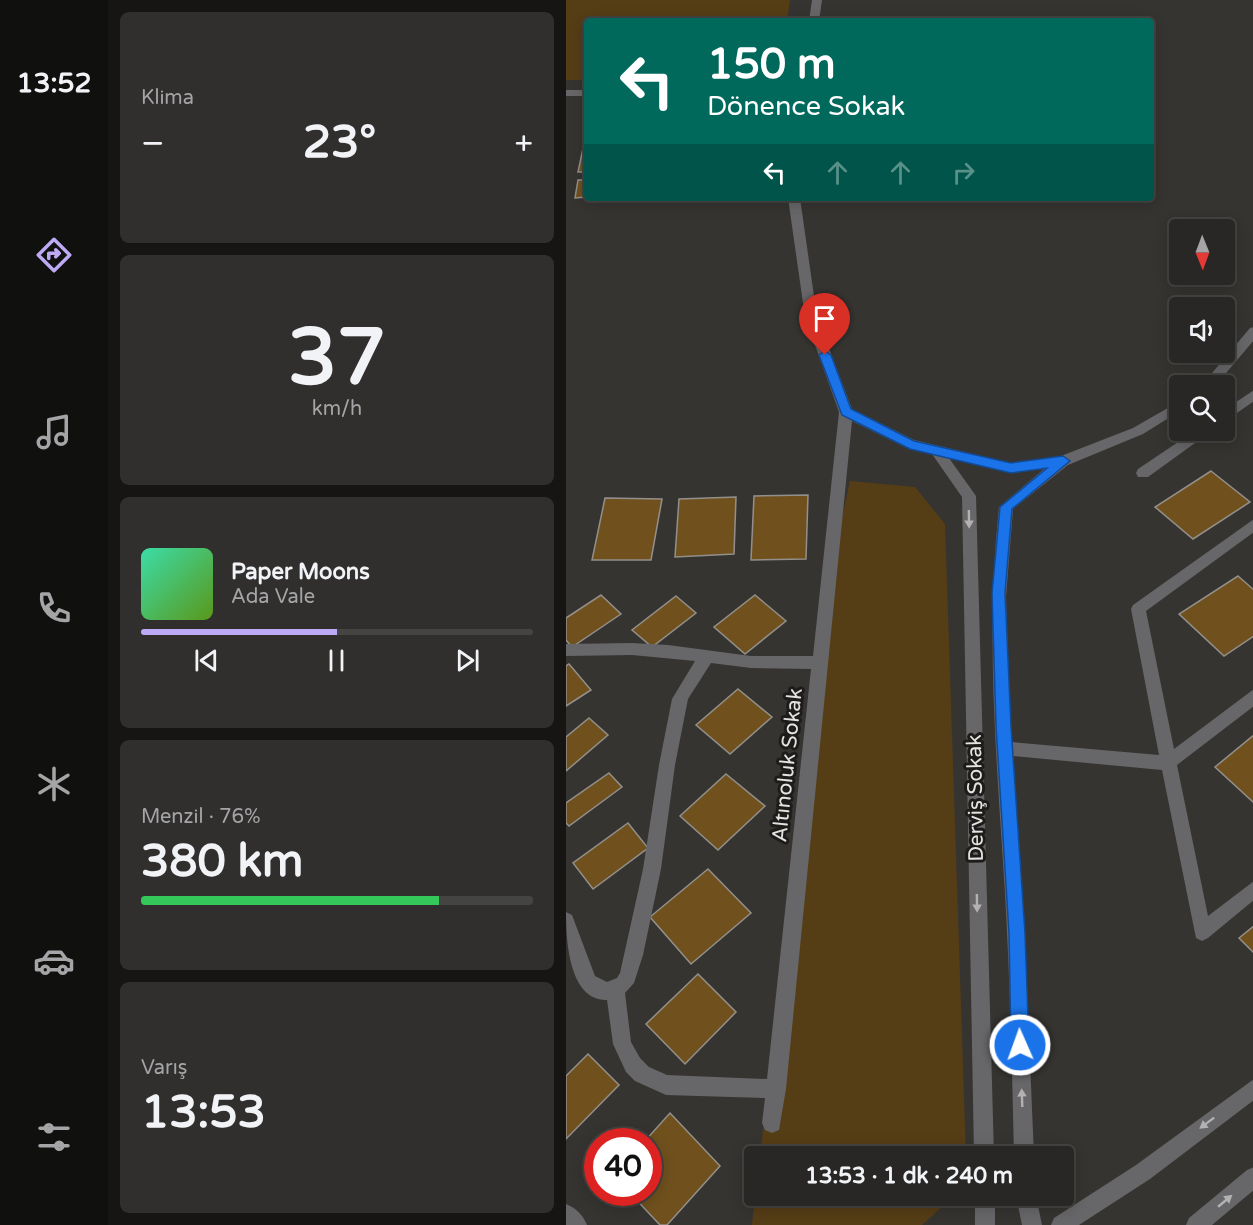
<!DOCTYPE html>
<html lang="tr">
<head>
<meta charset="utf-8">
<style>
	:root { --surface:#282725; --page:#302f2d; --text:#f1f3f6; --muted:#a5a5a7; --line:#444442; --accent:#bea9f5 }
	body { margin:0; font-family:"Varela Round",sans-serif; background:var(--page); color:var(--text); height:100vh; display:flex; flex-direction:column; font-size:22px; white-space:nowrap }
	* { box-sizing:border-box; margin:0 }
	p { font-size:20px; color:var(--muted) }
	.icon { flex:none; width:33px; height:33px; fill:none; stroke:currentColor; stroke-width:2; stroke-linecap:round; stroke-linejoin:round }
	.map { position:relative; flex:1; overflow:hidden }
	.drawer { display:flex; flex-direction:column; gap:12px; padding:12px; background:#161514; width:458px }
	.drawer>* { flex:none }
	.guide { position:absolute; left:18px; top:18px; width:570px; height:183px; border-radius:6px; box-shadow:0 3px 15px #0003,0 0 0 2px var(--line); background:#00695c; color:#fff; overflow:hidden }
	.needle { width:39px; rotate:179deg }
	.fabs { position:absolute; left:603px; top:219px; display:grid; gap:12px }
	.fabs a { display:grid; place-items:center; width:66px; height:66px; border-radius:6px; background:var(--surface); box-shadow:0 3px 15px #0003,0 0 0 2px var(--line); font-size:30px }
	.speed { position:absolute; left:18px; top:1128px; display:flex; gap:12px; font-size:30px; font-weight:700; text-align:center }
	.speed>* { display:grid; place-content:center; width:78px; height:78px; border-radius:50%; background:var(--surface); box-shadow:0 3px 15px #0003,0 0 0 2px var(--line); line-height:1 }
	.speed .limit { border:9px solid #d22; background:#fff; color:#111 }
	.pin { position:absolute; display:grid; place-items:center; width:51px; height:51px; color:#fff; margin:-62px -26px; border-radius:50% 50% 50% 0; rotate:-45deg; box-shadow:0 0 6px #0007 }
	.pin .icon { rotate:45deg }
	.me { position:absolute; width:66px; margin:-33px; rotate:358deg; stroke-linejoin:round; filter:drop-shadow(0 0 4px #0008) }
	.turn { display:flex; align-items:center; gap:21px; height:126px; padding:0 24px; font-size:27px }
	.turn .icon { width:78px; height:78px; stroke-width:2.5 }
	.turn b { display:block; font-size:42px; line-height:51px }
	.lanes { display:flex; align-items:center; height:57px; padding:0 24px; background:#0003; justify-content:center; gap:30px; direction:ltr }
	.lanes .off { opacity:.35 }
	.big { font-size:45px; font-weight:700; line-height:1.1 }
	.drawer .widget { flex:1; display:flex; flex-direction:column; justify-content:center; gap:9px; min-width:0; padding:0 21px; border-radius:9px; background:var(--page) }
	.drawer .dial { align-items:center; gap:0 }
	.dial b { font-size:78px; line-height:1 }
	.song { display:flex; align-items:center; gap:18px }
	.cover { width:72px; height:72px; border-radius:9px; background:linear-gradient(135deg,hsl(160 70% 55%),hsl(90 70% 35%)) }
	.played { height:6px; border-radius:3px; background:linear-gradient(90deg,var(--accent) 50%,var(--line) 50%) }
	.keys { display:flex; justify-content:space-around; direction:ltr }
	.heat { display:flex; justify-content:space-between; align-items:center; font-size:33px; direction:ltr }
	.charge { height:9px; border-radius:4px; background:linear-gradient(90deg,#34c759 76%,var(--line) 0) }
	.trip { position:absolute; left:178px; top:1146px; width:330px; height:60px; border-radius:6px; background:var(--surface); box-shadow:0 3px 15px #0003,0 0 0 2px var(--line); font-weight:700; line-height:60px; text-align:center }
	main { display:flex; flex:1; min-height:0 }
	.tabs { display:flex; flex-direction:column; width:108px; justify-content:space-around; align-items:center; background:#10100f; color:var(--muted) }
	.tabs .icon { width:42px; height:42px }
	.tabs .on { color:var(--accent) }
	.tabs b { font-size:27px; color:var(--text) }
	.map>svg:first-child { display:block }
	.green { fill:#553d16 }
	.building { fill:#70511e; stroke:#93908c; stroke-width:1.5 }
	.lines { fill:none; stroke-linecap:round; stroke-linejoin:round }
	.minor { fill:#676668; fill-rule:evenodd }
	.oneway { fill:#b3b1b1 }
	.route { fill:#1a73e8; stroke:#114b97; stroke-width:1.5 }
	.labels { text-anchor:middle; stroke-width:6; stroke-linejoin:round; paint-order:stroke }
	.street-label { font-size:21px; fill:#e5e3e1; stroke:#1d1c1a }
</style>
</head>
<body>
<main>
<nav class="tabs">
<b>13:52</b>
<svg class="icon on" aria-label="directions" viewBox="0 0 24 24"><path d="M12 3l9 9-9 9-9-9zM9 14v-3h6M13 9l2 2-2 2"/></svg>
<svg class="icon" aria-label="music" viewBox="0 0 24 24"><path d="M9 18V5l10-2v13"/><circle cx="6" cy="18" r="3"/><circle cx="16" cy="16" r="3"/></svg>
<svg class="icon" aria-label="phone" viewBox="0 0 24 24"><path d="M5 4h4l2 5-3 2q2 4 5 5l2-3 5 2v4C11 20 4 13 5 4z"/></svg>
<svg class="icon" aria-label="climate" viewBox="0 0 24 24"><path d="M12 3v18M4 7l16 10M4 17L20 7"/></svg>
<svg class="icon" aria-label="car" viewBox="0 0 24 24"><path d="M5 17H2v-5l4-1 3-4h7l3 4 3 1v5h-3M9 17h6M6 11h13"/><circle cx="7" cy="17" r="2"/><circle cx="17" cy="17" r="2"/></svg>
<svg class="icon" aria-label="filters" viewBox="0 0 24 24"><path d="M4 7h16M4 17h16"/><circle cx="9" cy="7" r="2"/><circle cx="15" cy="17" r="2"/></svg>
</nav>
<section class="drawer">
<div class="widget"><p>Klima</p>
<div class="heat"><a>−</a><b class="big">23°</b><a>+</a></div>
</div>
<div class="widget dial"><b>37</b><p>km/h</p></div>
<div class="widget">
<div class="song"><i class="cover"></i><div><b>Paper Moons</b><p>Ada Vale</p></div></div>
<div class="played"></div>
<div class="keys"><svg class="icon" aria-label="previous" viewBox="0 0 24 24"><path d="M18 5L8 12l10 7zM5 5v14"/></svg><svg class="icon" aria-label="pause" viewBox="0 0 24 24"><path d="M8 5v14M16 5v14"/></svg><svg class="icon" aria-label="next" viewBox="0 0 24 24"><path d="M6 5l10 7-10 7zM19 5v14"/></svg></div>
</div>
<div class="widget"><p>Menzil · 76%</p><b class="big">380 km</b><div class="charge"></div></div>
<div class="widget"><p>Varış</p><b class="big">13:53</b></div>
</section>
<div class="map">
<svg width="688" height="1225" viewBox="0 0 688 1225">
	<rect width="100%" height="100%" fill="#363431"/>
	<g class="green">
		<path d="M 0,0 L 224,0 L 221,21 L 21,21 L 21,80 L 0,80 Z"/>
		<path d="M 284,481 L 349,487 L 379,524 L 400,1156 L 194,1156 L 265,568 Z"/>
		<path d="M 189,1196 L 388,1196 L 356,1225 L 186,1225 Z"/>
	</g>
	<g class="building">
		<path d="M 19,139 L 21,139 L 21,172 L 12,172 Z"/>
		<path d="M 12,180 L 21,180 L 21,197 L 9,198 Z"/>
		<path d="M 645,471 L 684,502 L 627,539 L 589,507 Z"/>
		<path d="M 242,495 L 240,559 L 185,560 L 188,496 Z"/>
		<path d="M 170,497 L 168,554 L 109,557 L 113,499 Z"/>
		<path d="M 39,498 L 96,499 L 85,560 L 26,560 Z"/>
		<path d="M 672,576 L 688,590 L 688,636 L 658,656 L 613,614 Z"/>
		<path d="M 35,595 L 55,614 L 6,647 L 0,640 L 0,618 Z"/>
		<path d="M 189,595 L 220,621 L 179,654 L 148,627 Z"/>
		<path d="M 110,596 L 130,613 L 86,647 L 66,630 Z"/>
		<path d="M 3,664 L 25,690 L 0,706 L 0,666 Z"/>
		<path d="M 172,689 L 206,717 L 164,754 L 130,725 Z"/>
		<path d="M 23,718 L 42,735 L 0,771 L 0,737 Z"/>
		<path d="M 688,735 L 688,803 L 649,767 Z"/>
		<path d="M 43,773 L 56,787 L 3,826 L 0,823 L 0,803 Z"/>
		<path d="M 160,774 L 199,806 L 152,850 L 114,816 Z"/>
		<path d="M 62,823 L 82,848 L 27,889 L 7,863 Z"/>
		<path d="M 142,869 L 185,913 L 125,964 L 84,917 Z"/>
		<path d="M 688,926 L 688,953 L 673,938 Z"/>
		<path d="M 132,974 L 170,1012 L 119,1064 L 80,1024 Z"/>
		<path d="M 22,1054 L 53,1085 L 0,1139 L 0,1076 Z"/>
		<path d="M 104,1113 L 154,1166 L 101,1225 L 94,1225 L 63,1192 L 82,1192 L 82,1142 L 78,1142 Z"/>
	</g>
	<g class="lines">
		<g class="minor">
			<path d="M 246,0 L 256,0 L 253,21 L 243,21 Z"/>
			<rect x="0" y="90" width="21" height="6"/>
			<path d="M 222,198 L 234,198 L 251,317 L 286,409 L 348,440 L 445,463 L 495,456 L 567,428 L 614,401 L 614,411 L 577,434 L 502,465 L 447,509 L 440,597 L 445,742 L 593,755 L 565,609 L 567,605 L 688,519 L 688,532 L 580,611 L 608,749 L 688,689 L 688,706 L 611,765 L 642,916 L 688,881 L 688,900 L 642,938 L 636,941 L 630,938 L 596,770 L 446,756 L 459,942 L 468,1156 L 448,1156 C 446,1068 444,980 439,893 C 431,764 419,636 433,507 L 478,469 L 445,473 L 383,458 L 410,496 L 428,1156 L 408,1156 L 396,497 L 366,454 L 339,447 L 286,421 L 220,1089 L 213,1130 L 206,1133 L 199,1130 L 196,1123 L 199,1098 L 100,1095 L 69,1081 L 60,1072 L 47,1044 L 41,1000 C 3,1001 0,940 0,912 L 6,915 L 29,976 L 41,982 L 51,978 L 54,973 L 77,869 L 93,765 L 106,699 L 129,661 L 66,655 L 0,656 L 0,644 L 66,643 L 102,645 L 185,656 L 247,656 L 273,412 L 239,317 ZM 145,663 L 185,668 L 245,669 L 201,1079 L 101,1075 L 83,1067 L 74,1058 L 65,1042 L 59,993 L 68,983 L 77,955 L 95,869 L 109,765 L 122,699 Z"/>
			<path d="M 688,327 L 688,340 L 649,386 L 635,386 L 684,328 Z"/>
			<path d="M 688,390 L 688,401 L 658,422 L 658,410 Z"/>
			<path d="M 630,430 L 647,430 L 582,477 L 572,477 L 570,473 L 572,469 Z"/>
			<path d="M 688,1079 L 688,1100 L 584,1179 L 513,1225 L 485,1225 L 488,1218 L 570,1165 Z"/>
			<path d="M 688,1167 L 688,1190 L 646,1225 L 620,1225 L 623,1218 L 681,1170 Z"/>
			<rect x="409" y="1196" width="20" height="29"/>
			<path d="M 450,1196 L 470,1196 L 476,1225 L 456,1225 Z"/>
			<path d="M 0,1204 C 10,1208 17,1215 21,1225 L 0,1225 Z"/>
		</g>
	</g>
	<defs><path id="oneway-solid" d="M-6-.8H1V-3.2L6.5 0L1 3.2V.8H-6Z" transform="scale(1.5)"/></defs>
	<g class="oneway">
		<use href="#oneway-solid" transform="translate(403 519) rotate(89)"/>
		<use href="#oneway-solid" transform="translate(411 903) rotate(89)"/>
		<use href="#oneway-solid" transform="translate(456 1098) rotate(-92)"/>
		<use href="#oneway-solid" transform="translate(641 1123) rotate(143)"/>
		<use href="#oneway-solid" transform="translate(659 1201) rotate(-40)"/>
	</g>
	<path class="route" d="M 259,351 L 265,355 L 285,409 L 348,441 L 445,463 L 497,456 L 504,461 L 446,509 L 439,593 L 445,726 L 459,933 L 463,1045 L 460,1051 L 454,1054 L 448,1051 L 445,1045 L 443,933 L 430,726 L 426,593 L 434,507 L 481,468 L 445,473 L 344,449 L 276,415 L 253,355 Z"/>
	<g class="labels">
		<g class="street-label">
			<text transform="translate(221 765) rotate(-84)" y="7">Altınoluk Sokak</text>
			<text transform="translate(409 798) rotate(-91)" y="7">Derviş Sokak</text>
		</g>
	</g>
</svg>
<div class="fabs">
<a><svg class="needle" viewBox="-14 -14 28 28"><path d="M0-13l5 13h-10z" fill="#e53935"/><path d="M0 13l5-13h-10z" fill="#a5a5a7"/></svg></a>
<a><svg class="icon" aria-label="sound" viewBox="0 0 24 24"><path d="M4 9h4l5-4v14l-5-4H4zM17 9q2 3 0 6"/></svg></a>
<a><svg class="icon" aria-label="search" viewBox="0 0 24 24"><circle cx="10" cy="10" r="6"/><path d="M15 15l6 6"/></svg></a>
</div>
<div class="speed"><div class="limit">40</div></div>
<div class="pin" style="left:259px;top:355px;background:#d93025"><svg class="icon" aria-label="arrive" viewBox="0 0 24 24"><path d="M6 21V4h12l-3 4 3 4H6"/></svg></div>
<svg class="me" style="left:454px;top:1045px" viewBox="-20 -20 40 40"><circle r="17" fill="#1a73e8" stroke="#fff" stroke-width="3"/><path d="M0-11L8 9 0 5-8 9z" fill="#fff"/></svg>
<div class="trip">13:53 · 1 dk · 240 m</div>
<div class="guide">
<div class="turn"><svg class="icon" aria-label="left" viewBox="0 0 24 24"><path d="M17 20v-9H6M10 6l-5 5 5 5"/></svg><div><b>150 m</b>Dönence Sokak</div></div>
<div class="lanes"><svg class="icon" aria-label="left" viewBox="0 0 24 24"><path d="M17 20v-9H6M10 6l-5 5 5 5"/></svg><svg class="icon off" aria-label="ahead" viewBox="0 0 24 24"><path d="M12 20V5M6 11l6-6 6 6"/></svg><svg class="icon off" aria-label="ahead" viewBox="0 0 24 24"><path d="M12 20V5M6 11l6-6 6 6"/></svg><svg class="icon off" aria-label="right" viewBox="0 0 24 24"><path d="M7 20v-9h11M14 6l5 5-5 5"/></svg></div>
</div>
</div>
</main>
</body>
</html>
